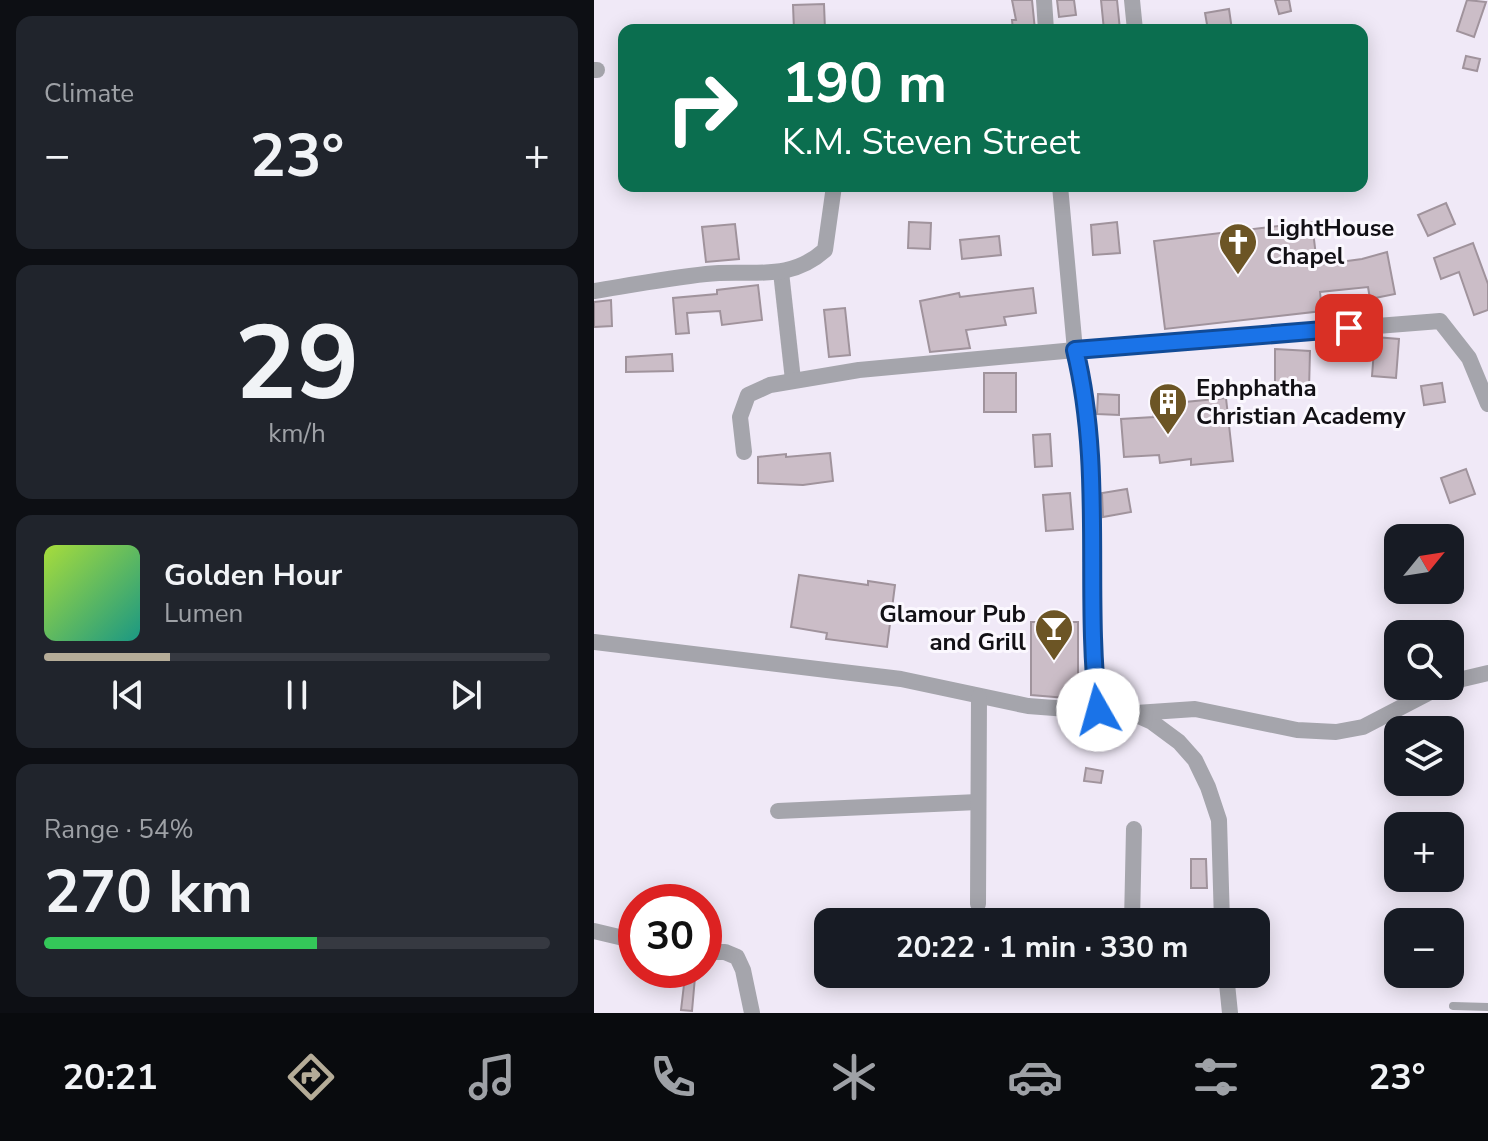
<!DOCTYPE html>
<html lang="en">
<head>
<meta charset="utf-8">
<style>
	:root { --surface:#171b24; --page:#20242c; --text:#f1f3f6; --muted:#9ea1a6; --line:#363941; --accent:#b5ac98 }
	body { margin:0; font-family:"Nunito Sans",sans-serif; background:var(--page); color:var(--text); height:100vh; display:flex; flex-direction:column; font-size:30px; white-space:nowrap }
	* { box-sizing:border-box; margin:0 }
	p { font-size:26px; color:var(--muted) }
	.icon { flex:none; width:44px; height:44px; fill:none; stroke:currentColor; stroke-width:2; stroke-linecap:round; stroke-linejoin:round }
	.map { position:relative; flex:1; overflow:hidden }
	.details { display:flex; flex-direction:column; gap:16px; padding:16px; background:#0d0f14; width:594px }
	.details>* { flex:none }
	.guide { position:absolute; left:24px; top:24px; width:750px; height:168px; border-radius:16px; box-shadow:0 4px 20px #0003; background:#0b6e4f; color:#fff; overflow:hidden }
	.needle { width:52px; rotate:60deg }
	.buttons { position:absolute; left:790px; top:524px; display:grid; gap:16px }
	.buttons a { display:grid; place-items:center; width:80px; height:80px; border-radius:16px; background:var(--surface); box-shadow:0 4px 20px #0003; font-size:40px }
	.speed { position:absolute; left:24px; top:884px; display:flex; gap:16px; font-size:40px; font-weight:700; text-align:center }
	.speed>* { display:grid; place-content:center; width:104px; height:104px; border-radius:50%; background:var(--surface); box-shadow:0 4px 20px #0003; line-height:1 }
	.speed .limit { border:12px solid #d22; background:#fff; color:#111 }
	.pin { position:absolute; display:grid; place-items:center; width:68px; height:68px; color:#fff; margin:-34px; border-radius:16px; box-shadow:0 4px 12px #0006 }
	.me { position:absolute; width:88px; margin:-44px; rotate:353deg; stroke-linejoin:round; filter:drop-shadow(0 0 6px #0008) }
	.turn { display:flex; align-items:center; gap:28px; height:168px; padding:0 32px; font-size:36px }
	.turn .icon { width:104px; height:104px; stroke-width:2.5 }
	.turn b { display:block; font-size:56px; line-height:68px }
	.big { font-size:60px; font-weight:700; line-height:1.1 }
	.details .tile { flex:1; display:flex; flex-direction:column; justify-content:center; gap:12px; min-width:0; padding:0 28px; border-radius:16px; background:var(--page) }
	.details .dial { align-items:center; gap:0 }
	.dial b { font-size:104px; line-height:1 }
	.song { display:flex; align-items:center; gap:24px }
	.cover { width:96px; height:96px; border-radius:12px; background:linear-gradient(135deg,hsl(80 70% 55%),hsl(170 70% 35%)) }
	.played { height:8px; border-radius:4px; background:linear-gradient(90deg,var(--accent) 25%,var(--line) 25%) }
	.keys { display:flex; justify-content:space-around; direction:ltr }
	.heat { display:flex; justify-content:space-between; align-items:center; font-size:44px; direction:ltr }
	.charge { height:12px; border-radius:6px; background:linear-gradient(90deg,#34c759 54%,var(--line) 0) }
	.trip { position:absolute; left:220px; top:908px; width:456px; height:80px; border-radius:16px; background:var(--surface); box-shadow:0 4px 20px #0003; font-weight:700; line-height:80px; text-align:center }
	.tabs { display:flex; height:128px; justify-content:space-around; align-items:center; background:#090b0e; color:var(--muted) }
	.tabs .icon { width:56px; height:56px }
	.tabs .on { color:var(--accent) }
	.tabs b { font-size:36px; color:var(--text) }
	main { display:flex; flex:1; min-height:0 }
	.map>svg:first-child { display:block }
	.building { fill:#cbbdc7; stroke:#a0939c; stroke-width:2 }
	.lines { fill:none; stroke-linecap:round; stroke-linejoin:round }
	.service { stroke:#a5a5ac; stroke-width:8 }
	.minor { stroke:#a5a5ac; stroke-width:16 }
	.route-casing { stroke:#114b97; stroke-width:20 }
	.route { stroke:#1a73e8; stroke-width:14 }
	.labels { text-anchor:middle; stroke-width:6; stroke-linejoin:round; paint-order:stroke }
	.poi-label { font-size:24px; font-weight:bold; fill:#121015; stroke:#fbf8fe; text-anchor:start }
</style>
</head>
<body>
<main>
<section class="details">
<div class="tile"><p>Climate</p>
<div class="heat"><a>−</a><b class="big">23°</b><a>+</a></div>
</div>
<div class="tile dial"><b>29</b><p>km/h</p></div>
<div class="tile">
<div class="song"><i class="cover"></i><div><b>Golden Hour</b><p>Lumen</p></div></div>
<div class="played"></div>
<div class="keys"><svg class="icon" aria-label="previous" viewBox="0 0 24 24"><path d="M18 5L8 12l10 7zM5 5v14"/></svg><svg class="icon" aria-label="pause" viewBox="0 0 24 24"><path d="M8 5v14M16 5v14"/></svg><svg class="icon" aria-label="next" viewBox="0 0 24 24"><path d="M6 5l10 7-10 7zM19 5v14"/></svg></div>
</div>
<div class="tile"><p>Range · 54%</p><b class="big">270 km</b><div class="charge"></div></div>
</section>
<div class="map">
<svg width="894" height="1013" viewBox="0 0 894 1013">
	<rect width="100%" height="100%" fill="#f0e9f7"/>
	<g class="building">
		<path d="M 418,0 L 438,0 L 441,30 L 419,30 L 418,20 L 422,20 Z"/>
		<path d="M 463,0 L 480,0 L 482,15 L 465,17 Z"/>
		<path d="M 507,0 L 523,0 L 526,30 L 510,30 Z"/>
		<path d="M 681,0 L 695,0 L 697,11 L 685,14 Z"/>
		<path d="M 873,0 L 892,2 L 880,37 L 863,31 Z"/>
		<path d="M 230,4 L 231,30 L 200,30 L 199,5 Z"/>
		<path d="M 635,9 L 638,30 L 614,30 L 611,13 Z"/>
		<path d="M 872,56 L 886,59 L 883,71 L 869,68 Z"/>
		<path d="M 852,203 L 861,224 L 834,236 L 824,215 Z"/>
		<path d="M 315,222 L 337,223 L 336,249 L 314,248 Z"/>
		<path d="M 523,222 L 526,253 L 499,255 L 497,225 Z"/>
		<path d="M 718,222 L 723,265 L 768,259 L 793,252 L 801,294 L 776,299 L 774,287 L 726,292 L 728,311 L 571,329 L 560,241 Z"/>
		<path d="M 141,224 L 145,259 L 112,262 L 108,227 Z"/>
		<path d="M 405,236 L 407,255 L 368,259 L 366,240 Z"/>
		<path d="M 879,243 L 894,284 L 894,310 L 880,315 L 865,272 L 847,279 L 840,258 Z"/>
		<path d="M 164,285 L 168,320 L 128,325 L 126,311 L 93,313 L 95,333 L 82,334 L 79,298 L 123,294 L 123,290 Z"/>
		<path d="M 439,288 L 442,313 L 410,317 L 412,325 L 372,330 L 376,348 L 336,352 L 326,301 L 365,293 L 366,297 Z"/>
		<path d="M 17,300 L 18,326 L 0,327 L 0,302 Z"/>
		<path d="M 251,308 L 256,355 L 235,357 L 230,310 Z"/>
		<path d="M 781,337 L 805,339 L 802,378 L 778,376 Z"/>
		<path d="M 681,349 L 716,351 L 715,390 L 681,388 Z"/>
		<path d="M 78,354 L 79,371 L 32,372 L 32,357 Z"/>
		<rect x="390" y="373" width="32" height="39"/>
		<path d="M 848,383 L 851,402 L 830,405 L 827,386 Z"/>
		<path d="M 504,394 L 525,395 L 525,415 L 503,414 Z"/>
		<path d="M 632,398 L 639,461 L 597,465 L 597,459 L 566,463 L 565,455 L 530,457 L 527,419 L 560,417 L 559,412 L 591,408 L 591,402 Z"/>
		<path d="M 456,434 L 458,466 L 441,467 L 439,435 Z"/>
		<path d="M 236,453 L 239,481 L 209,485 L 164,483 L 164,457 L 192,454 L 192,457 Z"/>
		<path d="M 872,469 L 881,494 L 856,503 L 847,478 Z"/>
		<path d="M 533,489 L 537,512 L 509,517 L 508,493 Z"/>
		<path d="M 476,493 L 479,529 L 452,531 L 449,495 Z"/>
		<path d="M 205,575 L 274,585 L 274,581 L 301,585 L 293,647 L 232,639 L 233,633 L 197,627 Z"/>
		<path d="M 437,622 L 484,622 L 484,699 L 437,695 Z"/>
		<path d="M 492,768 L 509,771 L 507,783 L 490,781 Z"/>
		<path d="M 597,859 L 612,859 L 613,888 L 597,888 Z"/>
		<path d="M 91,976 L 101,977 L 98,1011 L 87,1010 Z"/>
	</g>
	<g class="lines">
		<path class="service" d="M 859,1006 L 894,1007"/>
		<g class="minor">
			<path d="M 450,0 L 452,30"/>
			<path d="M 538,0 L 541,30"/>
			<path d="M 0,70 L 3,70"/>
			<path d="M 466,186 L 481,350 L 846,321 L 875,358 L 894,404"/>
			<path d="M 187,272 L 199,380"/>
			<path d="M 0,291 C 37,285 75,278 112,274 C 157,269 194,283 231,250 L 240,186"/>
			<path d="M 150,452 L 146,417 L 154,395 L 176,385 L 265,370 L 481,350 C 509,468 490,591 504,710"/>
			<path d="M 0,642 L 307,679 L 434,706 L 540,714 L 558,722 L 585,742 L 601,760 L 614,787 L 625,820 L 628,922"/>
			<path d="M 856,682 L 894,673"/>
			<path d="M 542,713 L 601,709 L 703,730 L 742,732 L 769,727 L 848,686"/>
			<path d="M 184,811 L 384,802"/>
			<path d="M 384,904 L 385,697"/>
			<path d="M 538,922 L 540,829"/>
			<path d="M 0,931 L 42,941"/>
			<path d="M 110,952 L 131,952 L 143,957 L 149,970 L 158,1013"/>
			<path d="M 632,974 L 636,1013"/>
		</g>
	</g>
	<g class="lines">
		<g class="route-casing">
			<path id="route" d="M 504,710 C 490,591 510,468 481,350 L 755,328"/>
		</g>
		<use href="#route" class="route"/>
	</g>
	<defs>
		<g id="church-pin" transform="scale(2)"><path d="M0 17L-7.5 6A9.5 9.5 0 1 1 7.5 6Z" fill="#6c5525" stroke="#fbf8fe"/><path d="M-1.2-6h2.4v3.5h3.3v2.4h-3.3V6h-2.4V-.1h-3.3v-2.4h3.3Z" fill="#fff"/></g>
		<g id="building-pin" transform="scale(2)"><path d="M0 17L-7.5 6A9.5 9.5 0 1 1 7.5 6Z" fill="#6c5525" stroke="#fbf8fe"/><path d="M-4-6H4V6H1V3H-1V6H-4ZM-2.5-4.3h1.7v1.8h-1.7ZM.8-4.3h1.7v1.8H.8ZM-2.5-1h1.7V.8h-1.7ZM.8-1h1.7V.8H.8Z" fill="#fff"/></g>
		<g id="bar-pin" transform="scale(2)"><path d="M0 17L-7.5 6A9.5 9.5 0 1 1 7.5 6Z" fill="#6c5525" stroke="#fbf8fe"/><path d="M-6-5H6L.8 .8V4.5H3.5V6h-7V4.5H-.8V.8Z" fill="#fff"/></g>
	</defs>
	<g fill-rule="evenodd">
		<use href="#church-pin" x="644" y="242"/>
		<use href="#building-pin" x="574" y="402"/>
		<use href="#bar-pin" x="460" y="628"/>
	</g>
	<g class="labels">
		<g class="poi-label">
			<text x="672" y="236">LightHouse<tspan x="672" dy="28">Chapel</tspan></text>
			<text x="602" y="396">Ephphatha<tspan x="602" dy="28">Christian Academy</tspan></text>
			<text x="432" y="622" text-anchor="end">Glamour Pub<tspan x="432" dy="28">and Grill</tspan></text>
		</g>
	</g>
</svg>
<div class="buttons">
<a><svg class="needle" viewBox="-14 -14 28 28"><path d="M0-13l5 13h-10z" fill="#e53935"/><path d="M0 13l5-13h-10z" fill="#9ea1a6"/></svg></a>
<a><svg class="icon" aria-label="search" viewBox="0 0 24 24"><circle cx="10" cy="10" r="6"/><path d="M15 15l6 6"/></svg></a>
<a><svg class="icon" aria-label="layers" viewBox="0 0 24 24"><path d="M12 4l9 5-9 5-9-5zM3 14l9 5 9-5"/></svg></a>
<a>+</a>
<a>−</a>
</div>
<div class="speed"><div class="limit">30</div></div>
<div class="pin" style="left:755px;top:328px;background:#d93025"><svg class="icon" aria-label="arrive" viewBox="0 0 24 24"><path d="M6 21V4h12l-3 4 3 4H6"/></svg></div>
<svg class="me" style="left:504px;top:710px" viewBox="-20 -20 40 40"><circle r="19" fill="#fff"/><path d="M0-13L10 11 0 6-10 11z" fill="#1a73e8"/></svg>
<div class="trip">20:22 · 1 min · 330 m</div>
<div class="guide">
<div class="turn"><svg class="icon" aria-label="right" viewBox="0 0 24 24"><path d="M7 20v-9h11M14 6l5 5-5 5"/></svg><div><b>190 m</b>K.M. Steven Street</div></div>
</div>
</div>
</main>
<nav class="tabs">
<b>20:21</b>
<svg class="icon on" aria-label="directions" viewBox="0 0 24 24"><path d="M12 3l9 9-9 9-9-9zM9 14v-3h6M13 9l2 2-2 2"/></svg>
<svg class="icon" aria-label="music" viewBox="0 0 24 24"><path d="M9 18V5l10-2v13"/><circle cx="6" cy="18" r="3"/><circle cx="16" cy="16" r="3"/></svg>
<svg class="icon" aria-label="phone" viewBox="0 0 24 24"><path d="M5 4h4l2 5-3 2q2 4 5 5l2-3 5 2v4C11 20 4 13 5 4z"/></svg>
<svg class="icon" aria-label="climate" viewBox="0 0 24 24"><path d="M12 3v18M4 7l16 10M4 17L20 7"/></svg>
<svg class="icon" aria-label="car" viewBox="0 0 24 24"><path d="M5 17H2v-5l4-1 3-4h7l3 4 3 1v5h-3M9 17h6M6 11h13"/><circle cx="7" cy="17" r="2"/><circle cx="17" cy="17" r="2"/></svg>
<svg class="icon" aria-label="filters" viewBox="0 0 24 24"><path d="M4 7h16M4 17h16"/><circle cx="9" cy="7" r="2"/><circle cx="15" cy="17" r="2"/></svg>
<b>23°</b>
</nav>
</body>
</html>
